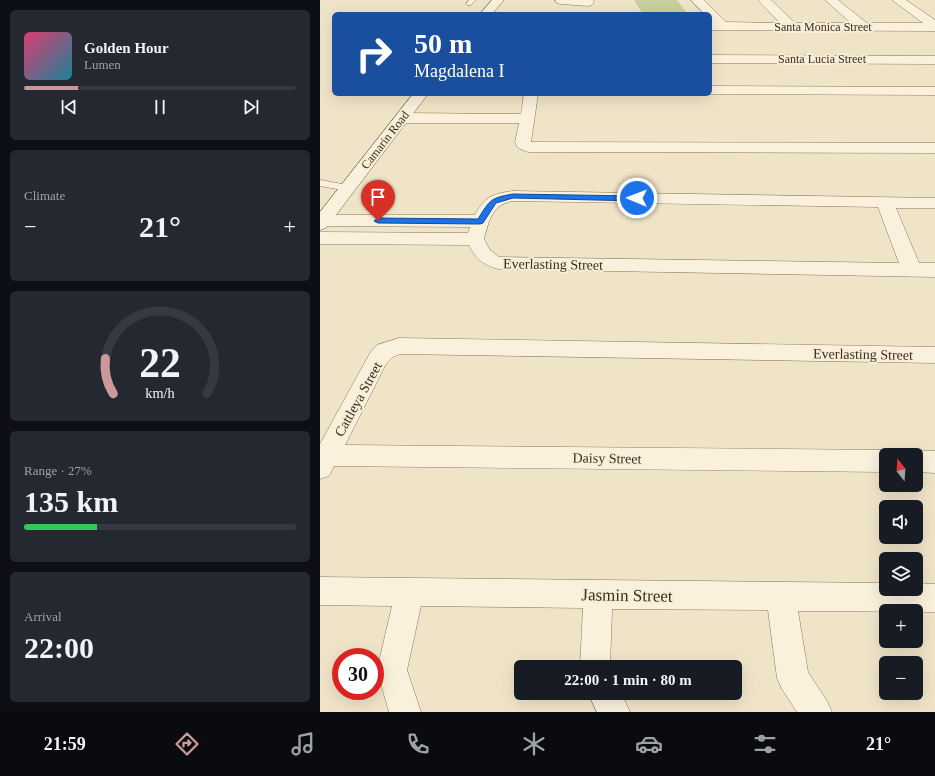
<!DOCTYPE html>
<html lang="en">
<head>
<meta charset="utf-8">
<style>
	:root { --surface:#171b24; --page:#242831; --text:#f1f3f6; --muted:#9ea1a6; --line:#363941; --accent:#cc999b }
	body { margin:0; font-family:Georgia,serif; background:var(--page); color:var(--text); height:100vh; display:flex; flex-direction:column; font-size:15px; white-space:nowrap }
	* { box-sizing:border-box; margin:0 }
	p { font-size:13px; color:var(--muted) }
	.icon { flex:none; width:22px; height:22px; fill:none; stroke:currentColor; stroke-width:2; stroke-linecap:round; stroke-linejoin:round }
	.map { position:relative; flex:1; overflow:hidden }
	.details { display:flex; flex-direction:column; gap:10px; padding:10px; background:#0d0f14; width:320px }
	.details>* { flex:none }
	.hud { position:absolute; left:12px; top:12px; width:380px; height:84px; border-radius:6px; box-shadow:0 4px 16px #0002; background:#1a4fa0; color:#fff; overflow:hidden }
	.needle { width:26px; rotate:343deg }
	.fabs { position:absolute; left:559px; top:448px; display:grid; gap:8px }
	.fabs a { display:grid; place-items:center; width:44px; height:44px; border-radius:6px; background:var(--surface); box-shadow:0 4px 16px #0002; font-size:20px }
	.speed { position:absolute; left:12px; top:648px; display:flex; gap:8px; font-size:20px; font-weight:700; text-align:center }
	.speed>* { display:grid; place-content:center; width:52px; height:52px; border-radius:50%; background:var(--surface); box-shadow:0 4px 16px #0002; line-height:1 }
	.speed .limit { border:6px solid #d22; background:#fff; color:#111 }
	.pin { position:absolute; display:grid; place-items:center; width:34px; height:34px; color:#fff; margin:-41px -17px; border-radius:50% 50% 50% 0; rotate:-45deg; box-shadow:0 0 4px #0007 }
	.pin .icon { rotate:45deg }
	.me { position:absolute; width:44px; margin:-22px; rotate:271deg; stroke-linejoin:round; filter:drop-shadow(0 0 3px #0008) }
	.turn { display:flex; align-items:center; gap:14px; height:84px; padding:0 16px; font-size:18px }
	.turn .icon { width:52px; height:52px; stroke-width:2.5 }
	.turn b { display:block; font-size:28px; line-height:34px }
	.big { font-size:30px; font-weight:600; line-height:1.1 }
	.details .card { flex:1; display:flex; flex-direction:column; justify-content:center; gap:6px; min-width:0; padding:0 14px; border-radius:6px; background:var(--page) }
	.details .dial { align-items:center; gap:0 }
	.dial svg { height:104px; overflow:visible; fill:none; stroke:var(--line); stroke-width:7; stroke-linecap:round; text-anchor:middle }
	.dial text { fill:var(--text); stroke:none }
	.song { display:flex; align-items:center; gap:12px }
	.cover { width:48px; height:48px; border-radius:6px; background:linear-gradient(135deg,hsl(340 70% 55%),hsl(190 70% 35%)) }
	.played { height:4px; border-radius:2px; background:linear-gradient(90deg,var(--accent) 20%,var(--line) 20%) }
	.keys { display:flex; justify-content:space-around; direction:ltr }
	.heat { display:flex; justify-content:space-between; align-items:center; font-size:22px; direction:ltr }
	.charge { height:6px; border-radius:3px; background:linear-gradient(90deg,#34c759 27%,var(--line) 0) }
	.trip { position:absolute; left:194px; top:660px; width:228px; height:40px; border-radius:6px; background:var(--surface); box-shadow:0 4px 16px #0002; font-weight:600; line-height:40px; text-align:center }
	.dock { display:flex; height:64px; justify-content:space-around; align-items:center; background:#090b0e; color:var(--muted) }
	.dock .icon { width:28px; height:28px }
	.dock .current { color:var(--accent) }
	.dock b { font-size:18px; color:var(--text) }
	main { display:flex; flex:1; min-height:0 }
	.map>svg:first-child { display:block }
	.green { fill:#c9cf9b }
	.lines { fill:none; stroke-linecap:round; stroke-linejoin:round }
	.service-casing { stroke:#8d765c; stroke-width:1 }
	.minor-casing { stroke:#8d765c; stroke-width:1 }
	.secondary-casing { stroke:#6f573f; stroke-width:1 }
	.service { fill:#faf1dc; fill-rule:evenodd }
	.minor { fill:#faf1dc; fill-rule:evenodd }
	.secondary { fill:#faf1dc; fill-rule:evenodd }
	.route { fill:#1a73e8; stroke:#114b97 }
	.labels { text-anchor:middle; stroke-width:4; stroke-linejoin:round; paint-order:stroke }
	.far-street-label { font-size:12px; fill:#3d2e20; stroke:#f7eed8 }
	.street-label { font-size:14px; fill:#3d2e20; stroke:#f7eed8 }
	.near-street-label { font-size:17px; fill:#3d2e20; stroke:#f7eed8 }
</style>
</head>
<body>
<main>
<section class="details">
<div class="card">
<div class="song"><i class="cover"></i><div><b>Golden Hour</b><p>Lumen</p></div></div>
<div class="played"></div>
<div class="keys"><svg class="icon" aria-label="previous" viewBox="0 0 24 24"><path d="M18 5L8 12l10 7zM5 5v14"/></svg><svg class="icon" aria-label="pause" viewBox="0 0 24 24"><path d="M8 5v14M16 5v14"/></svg><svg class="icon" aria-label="next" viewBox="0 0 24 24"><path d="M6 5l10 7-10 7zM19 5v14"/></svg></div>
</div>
<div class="card"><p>Climate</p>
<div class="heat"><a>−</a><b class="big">21°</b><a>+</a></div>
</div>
<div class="card dial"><svg viewBox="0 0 100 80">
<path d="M14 69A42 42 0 1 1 86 69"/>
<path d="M14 69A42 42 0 0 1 8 42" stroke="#cc999b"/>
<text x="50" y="56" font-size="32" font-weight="700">22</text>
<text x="50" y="72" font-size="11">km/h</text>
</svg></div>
<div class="card"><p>Range · 27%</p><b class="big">135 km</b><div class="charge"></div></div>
<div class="card"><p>Arrival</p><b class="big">22:00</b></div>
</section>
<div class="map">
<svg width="615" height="712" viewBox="0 0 615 712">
	<rect width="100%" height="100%" fill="#f0e4c8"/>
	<path class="green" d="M 314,0 L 357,0 L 366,12 L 345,14 L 323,14 Z"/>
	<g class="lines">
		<g class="service-casing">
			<g id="service">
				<path d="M 149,0 L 156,0 L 151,5 L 147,5 L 146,4 Z"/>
				<path d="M 0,180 L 28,185 L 33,188 L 28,191 L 0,186 Z"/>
			</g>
		</g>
		<g class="minor-casing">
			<g id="minor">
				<path d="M 235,0 L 273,0 L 274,2 L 272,5 L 268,6 L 241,4 L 237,3 Z"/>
				<path d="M 371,0 L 384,0 L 406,22 L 460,23 L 438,0 L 451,0 L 475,23 L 531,23 L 505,0 L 518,0 L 547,23 L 603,23 L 572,0 L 586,0 L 615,20 L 615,31 L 390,30 L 390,22 L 392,22 L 390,20 L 390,14 L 384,14 Z"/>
				<path d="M 390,55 L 615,56 L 615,64 L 390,63 Z"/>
				<path d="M 390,86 L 615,87 L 615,95 L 390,94 L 389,94 L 390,94 Z"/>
				<path d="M 204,94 L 218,94 L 211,142 L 615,143 L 615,153 L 208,152 L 198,148 L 195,142 L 199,123 L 82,123 L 77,121 L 74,118 L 77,115 L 82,113 L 201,114 Z"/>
				<path d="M 193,191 L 615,198 L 615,208 L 576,208 L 599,263 L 615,263 L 615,277 L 178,269 C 163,265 156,259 149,245 L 0,244 L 0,232 L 148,233 L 150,227 L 3,226 L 0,225 L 0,215 L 155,215 C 165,196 172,194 193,191 ZM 193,201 L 558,207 L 579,263 L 179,257 L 170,250 L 164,239 C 169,221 172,204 193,201 Z"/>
				<path d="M 79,338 L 615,347 L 615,363 L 80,354 L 73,357 L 66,364 L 25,445 L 566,450 L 576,455 L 566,455 L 566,472 L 14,466 L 9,476 L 0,479 L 0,444 L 50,353 L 57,345 Z"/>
				<path d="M 596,450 L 615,451 L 615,473 L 596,472 L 596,455 L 586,455 Z"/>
				<path d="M 0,577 L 566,583 L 566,589 L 596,589 L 596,583 L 615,584 L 615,612 L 478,611 L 488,672 L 507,701 L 512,712 L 477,712 L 462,689 L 457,678 L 448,610 L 292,609 L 290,667 L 260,667 L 263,608 L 101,606 L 87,670 L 101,712 L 69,712 L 57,670 L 72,606 L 0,605 Z"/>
				<path d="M 268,693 L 301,693 L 310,712 L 277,712 Z"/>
			</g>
		</g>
		<g class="secondary-casing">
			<g id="secondary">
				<path d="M 172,0 L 184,0 L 172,14 L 160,14 Z"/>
				<path d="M 93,94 L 108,94 L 6,228 L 0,230 L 0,212 Z"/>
			</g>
		</g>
		<use href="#service" class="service"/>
		<use href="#minor" class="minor"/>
		<use href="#secondary" class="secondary"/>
	</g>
	<path class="route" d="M 193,194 L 317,196 L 320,198 L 317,201 L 193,198 L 176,203 L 163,223 L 160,224 L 58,223 L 54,221 L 58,218 L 158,219 C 170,200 170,198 193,194 Z"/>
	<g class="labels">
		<g class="far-street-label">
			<text x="503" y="31">Santa Monica Street</text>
			<text x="502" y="63">Santa Lucia Street</text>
			<text transform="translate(65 140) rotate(-52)" y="4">Camarin Road</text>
		</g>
		<g class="street-label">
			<text transform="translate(233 264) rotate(1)" y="5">Everlasting Street</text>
			<text transform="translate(543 354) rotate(1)" y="5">Everlasting Street</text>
			<text transform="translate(38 399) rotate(-61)" y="5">Cattleya Street</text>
			<text transform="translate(287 458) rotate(1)" y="5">Daisy Street</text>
		</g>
		<g class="near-street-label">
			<text transform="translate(307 595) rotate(1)" y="6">Jasmin Street</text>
		</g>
	</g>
</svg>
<div class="fabs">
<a><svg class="needle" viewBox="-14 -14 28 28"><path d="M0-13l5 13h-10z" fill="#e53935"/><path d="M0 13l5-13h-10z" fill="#9ea1a6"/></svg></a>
<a><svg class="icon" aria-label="sound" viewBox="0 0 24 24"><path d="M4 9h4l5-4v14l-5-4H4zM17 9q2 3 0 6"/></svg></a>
<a><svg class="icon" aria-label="layers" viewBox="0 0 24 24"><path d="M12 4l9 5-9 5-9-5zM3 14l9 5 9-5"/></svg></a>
<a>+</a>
<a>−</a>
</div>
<div class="speed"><div class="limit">30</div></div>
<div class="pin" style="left:58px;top:221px;background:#d93025"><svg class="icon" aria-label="arrive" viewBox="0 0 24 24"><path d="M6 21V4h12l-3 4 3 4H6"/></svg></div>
<svg class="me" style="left:317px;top:198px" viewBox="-20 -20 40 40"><circle r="17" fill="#1a73e8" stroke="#fff" stroke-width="3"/><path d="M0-11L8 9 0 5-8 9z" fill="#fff"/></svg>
<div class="trip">22:00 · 1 min · 80 m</div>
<div class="hud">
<div class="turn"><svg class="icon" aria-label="right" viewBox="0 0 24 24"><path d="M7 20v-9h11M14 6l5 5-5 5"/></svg><div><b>50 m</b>Magdalena I</div></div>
</div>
</div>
</main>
<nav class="dock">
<b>21:59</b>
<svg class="icon current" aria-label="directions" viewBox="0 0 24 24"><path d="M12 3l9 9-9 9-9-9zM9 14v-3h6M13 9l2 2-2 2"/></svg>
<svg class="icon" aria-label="music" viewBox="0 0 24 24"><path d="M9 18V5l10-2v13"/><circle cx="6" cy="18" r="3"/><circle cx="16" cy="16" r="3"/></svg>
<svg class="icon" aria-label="phone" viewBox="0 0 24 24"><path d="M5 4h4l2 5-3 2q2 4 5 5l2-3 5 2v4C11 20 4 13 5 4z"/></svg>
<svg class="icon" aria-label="climate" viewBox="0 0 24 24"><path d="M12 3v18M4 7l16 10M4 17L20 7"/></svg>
<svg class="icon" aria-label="car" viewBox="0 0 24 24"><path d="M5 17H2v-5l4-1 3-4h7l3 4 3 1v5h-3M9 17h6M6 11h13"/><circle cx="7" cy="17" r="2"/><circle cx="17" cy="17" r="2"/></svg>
<svg class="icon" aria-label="filters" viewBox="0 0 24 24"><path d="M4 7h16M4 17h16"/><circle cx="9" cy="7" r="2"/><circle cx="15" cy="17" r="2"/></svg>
<b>21°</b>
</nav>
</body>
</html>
